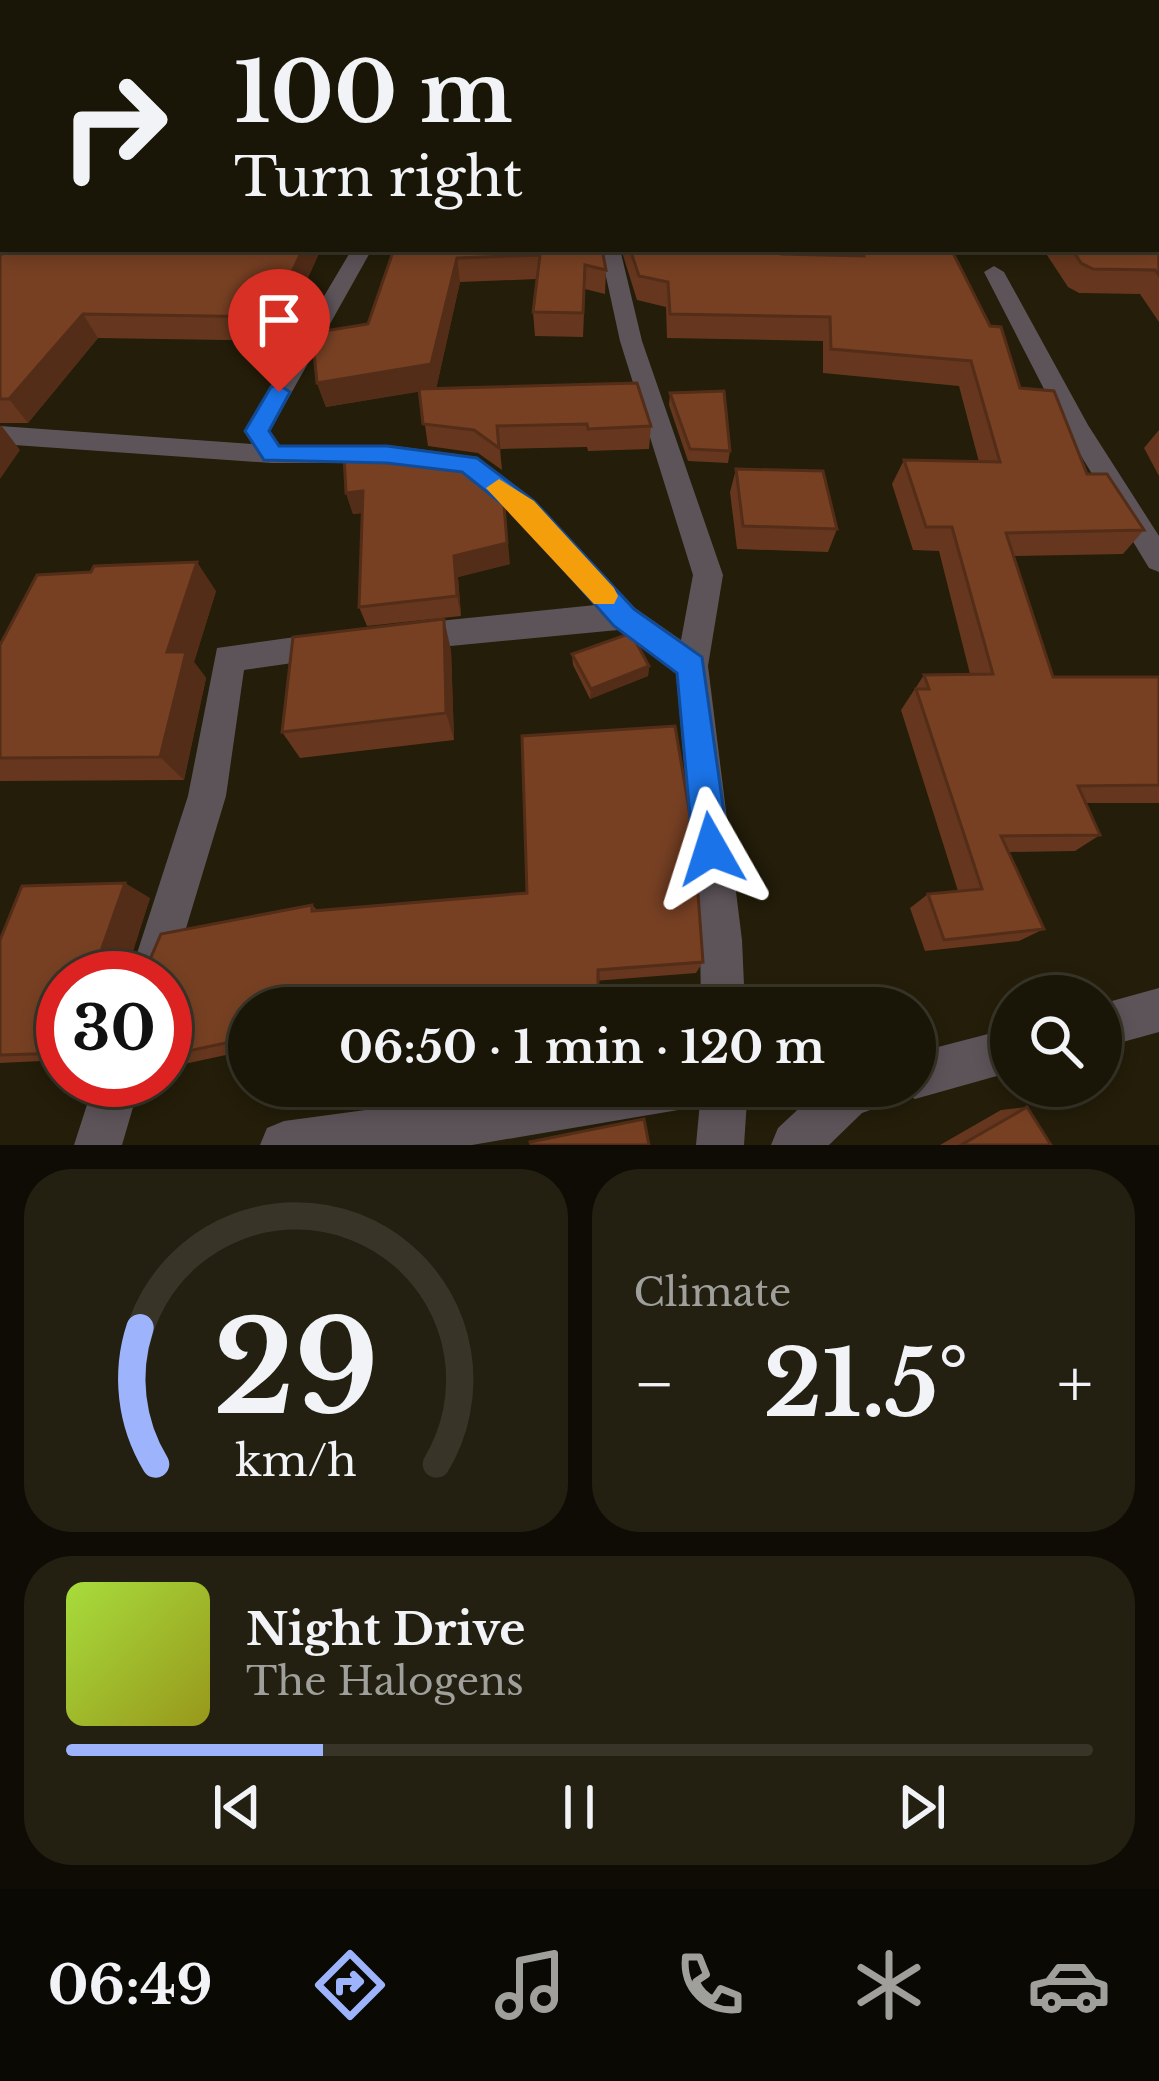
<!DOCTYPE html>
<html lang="en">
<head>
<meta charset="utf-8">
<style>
	:root { --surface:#1a1607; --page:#231f11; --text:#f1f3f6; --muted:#9f9f9b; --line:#383528; --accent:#9db4fd }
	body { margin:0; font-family:"Libre Baskerville",serif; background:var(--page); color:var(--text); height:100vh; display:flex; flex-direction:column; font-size:45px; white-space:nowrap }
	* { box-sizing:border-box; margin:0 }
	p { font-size:39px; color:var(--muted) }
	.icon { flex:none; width:66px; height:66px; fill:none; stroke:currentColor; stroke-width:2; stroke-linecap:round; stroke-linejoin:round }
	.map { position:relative; height:1145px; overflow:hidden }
	.panel { display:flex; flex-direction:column; gap:24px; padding:24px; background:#0e0c04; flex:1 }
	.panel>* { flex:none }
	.hud { position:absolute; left:0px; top:0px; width:1161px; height:252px; box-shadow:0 6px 18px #0003,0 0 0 3px var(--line); background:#1a1607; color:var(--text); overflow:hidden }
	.buttons { position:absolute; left:990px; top:975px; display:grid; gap:24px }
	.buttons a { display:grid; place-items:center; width:132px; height:132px; border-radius:50%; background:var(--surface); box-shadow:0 6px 18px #0003,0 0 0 3px var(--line); font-size:60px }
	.speed { position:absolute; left:36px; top:951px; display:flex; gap:24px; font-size:60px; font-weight:700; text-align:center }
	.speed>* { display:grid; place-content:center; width:156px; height:156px; border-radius:50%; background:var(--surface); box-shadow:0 6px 18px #0003,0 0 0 3px var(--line); line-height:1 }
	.speed .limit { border:18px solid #d22; background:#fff; color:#111 }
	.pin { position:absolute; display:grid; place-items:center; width:102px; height:102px; color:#fff; margin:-123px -51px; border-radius:50% 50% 50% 0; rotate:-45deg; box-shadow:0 0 12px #0007 }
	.pin .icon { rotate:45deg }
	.me { position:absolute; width:132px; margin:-66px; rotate:354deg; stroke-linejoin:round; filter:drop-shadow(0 0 9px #0008) }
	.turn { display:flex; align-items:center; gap:42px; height:252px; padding:0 36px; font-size:54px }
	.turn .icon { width:156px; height:156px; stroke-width:2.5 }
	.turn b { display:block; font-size:84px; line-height:102px }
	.big { font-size:90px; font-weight:800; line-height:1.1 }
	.panel .card { flex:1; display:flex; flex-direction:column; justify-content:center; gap:18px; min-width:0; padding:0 42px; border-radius:48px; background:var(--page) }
	.panel .dial { align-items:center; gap:0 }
	.dial svg { height:312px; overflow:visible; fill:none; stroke:var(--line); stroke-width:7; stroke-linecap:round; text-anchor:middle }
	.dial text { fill:var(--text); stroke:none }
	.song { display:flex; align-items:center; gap:36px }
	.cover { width:144px; height:144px; border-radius:18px; background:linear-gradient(135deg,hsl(80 70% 55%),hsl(60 70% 35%)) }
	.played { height:12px; border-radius:6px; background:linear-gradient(90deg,var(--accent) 25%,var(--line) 25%) }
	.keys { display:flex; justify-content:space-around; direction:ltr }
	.heat { display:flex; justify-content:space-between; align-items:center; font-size:66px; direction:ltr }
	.panel .tiles { flex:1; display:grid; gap:24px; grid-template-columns:1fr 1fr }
	.card:last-child { grid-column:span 2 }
	.trip { position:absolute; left:228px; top:987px; width:708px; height:120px; border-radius:60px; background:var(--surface); box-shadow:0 6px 18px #0003,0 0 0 3px var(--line); font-weight:800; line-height:120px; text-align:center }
	.tab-bar { display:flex; height:192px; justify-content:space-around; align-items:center; background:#0a0903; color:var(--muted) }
	.tab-bar .icon { width:84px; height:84px }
	.tab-bar .on { color:var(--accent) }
	.tab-bar b { font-size:54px; color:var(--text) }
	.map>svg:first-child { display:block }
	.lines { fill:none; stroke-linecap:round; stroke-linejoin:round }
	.stream { stroke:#00071b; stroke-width:6 }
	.minor { fill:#5d5459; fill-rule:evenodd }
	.wall { fill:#66371e }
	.shaded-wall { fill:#532d18 }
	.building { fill:#774023; stroke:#532d18; stroke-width:3 }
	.route { fill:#1a73e8; stroke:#114b97; stroke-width:3 }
	.slow { fill:#f59e0b }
</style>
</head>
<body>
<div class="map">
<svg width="1159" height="1145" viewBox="0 0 1159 1145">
	<rect width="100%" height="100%" fill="#231d09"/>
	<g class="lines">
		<path class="stream" d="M 16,3 L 45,0"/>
		<g class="minor">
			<path d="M 352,249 L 372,249 L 270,431 L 280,445 L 387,445 L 477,457 L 535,501 L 635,608 L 681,640 L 693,575 L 620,341 L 600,249 L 620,249 L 642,341 L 723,575 L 708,666 L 742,940 L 745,1008 L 701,1008 L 700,940 L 676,673 L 618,630 L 409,650 L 398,647 L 393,637 L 398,627 L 409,624 L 595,605 L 515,515 L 461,472 L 387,463 L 272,463 L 0,444 L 0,426 L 252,444 L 244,431 Z"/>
			<path d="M 994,266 L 1004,272 L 1088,425 L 1159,536 L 1159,572 L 1149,568 L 1063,426 L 984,272 Z"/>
			<path d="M 331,632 L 342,636 L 347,646 L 342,656 L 244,670 L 226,796 L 171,978 L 165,993 L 165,978 L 129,978 L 188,796 L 217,648 Z"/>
			<path d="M 1159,988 L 1159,1032 L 1101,1048 L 1101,1004 Z"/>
			<path d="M 1011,1028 L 1011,1072 L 915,1099 L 898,1089 L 892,1102 L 862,1113 L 829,1145 L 771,1145 L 778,1128 L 823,1086 L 915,1086 L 915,1053 Z"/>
			<path d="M 95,1080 L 141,1080 L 122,1145 L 74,1145 Z"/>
			<path d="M 543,1086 L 748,1086 L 744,1145 L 696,1145 L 700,1102 L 684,1109 L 472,1145 L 260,1145 L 267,1128 L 284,1121 Z"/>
		</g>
	</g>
	<g class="wall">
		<path d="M 0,159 L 3,159 L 3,246 L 0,252 Z"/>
		<path d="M 1159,202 L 1159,322 L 1140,294 L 1079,293 L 1068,287 L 1043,249 L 1158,249 Z"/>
		<path d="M 321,249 L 279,341 L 98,338 L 28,423 L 0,423 L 0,256 Z"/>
		<path d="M 394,249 L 602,249 L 606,270 L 605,294 L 585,289 L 583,337 L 535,336 L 533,312 L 537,279 L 460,282 L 436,389 L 651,426 L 649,449 L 588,451 L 587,447 L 500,449 L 502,470 L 478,453 L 428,446 L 420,391 L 326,407 L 317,383 L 368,324 Z"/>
		<path d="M 621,249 L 781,249 L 782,254 L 856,255 L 856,249 L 951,249 L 1020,388 L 1087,474 L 1144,530 L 1123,554 L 1013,556 L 1053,677 L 1159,677 L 1159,803 L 1086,803 L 1100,835 L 1075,851 L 1009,852 L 1044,929 L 1019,941 L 925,951 L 910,908 L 928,894 L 958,891 L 901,710 L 924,675 L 970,674 L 939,551 L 913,550 L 892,484 L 904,460 L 979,462 L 959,386 L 823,373 L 823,341 L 667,338 L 666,307 L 637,300 Z"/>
		<path d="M 670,393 L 730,451 L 728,463 L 688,461 L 669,405 Z"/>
		<path d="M 1159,430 L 1159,476 L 1144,448 Z"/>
		<path d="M 736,469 L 837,529 L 828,552 L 737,549 L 730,492 Z"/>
		<path d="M 346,493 L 510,564 L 458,577 L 461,616 L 367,626 L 359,607 L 362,513 L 353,514 Z"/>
		<path d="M 216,591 L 194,662 L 206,678 L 184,780 L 0,781 L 0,645 Z"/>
		<path d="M 451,650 L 454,740 L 300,758 L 282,732 Z"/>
		<path d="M 572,654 L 649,666 L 648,676 L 590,699 L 573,665 Z"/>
		<path d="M 150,898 L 126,971 L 134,971 L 143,975 L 312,905 L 318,911 L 703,962 L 696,973 L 249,1008 L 249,1050 L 175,1066 L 172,1076 L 165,1076 L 165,978 L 63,978 L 63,1060 L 0,1063 L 0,940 Z"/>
		<path d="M 1027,1107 L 1051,1145 L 940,1145 L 1001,1110 Z"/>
	</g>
	<g class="shaded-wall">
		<path d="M 3,66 L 3,93 L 0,97 L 0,69 Z"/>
		<path d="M 303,249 L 321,249 L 279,341 L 270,317 Z"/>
		<path d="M 457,258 L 460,282 L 436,389 L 326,407 L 317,383 Z"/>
		<path d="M 83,314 L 98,338 L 28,423 L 9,399 Z"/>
		<path d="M 1,425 L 20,450 L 0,479 L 0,427 Z"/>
		<path d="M 363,491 L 370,512 L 353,514 L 346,493 Z"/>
		<path d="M 503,492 L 510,564 L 458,577 L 461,616 L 457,596 L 454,556 Z"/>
		<path d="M 197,562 L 216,591 L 194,662 L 206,678 L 184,780 L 160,757 L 167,652 Z"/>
		<path d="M 444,619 L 451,650 L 454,740 L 446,713 Z"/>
		<path d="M 649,666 L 648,676 L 590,699 L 591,689 Z"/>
		<path d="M 125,883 L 150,898 L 125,977 L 100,971 L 96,965 Z"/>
		<path d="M 165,1064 L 175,1066 L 172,1076 L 165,1075 Z"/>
	</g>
	<g class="building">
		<path d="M 244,0 L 749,0 L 750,3 L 241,3 Z"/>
		<path d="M 836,0 L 1159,0 L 1159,118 L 1158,3 L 820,3 Z"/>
		<path d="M 0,18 L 3,18 L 3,66 L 0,69 Z"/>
		<rect x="0" y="159" width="3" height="63"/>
		<path d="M 1158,202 L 1159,275 L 1155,270 L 1093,269 L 1081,263 L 1072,249 L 1158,249 Z"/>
		<path d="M 7,249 L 303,249 L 270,317 L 83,314 L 9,399 L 0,399 L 0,256 Z"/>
		<path d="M 394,249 L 602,249 L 606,270 L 585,265 L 583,313 L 533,312 L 540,255 L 457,258 L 431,364 L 317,383 L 312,333 L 368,324 Z"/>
		<path d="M 630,249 L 781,249 L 782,254 L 864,256 L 864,249 L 951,249 L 990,326 L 1001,327 L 1020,388 L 1054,391 L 1087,474 L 1107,474 L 1144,530 L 1006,533 L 1053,677 L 1159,677 L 1159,785 L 1078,786 L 1100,835 L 1001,836 L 1044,929 L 944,940 L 928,894 L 982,889 L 916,689 L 929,689 L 924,675 L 993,674 L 952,527 L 926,527 L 904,460 L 1000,462 L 971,361 L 831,349 L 830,317 L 670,314 L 668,282 L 639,276 Z"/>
		<path d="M 637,383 L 651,426 L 588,429 L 587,424 L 497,426 L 499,448 L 474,430 L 423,424 L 419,389 Z"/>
		<path d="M 724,391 L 730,451 L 690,449 L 670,393 Z"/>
		<path d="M 398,448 L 455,455 L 503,492 L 507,543 L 454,556 L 457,596 L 359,607 L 363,491 L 346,493 L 344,456 Z"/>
		<path d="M 736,469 L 823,471 L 837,529 L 743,526 Z"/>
		<path d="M 197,562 L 167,652 L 186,652 L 160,757 L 0,758 L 0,645 L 37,575 L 91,572 L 94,566 Z"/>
		<path d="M 444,619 L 446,713 L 282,732 L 293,637 Z"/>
		<path d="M 631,633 L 649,666 L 591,689 L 572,654 Z"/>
		<path d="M 675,726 L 694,839 L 703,962 L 598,970 L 598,1008 L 249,1008 L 249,1038 L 165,1056 L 165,978 L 142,978 L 161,934 L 312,905 L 312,911 L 527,893 L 522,736 Z"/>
		<path d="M 125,883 L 96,965 L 100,971 L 134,971 L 135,978 L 63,978 L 63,1053 L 0,1055 L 0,940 L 22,886 Z"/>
		<path d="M 1027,1107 L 1051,1145 L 961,1145 Z"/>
		<path d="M 644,1119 L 649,1145 L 531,1145 L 530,1142 Z"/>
	</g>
	<path class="route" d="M 279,385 L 290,392 L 269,431 L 279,446 L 387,446 L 477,458 L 534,501 L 634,609 L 702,657 L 729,849 L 723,861 L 711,866 L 699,861 L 693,849 L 677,673 L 614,626 L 516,515 L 462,472 L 387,463 L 264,460 L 245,431 L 271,387 Z"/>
	<path class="slow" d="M 499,479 L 534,501 L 614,588 L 618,596 L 614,604 L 594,604 L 486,488 Z"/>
</svg>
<div class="buttons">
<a><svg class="icon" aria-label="search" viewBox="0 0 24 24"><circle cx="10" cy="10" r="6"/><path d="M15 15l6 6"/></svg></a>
</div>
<div class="speed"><div class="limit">30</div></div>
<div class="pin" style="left:279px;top:392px;background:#d93025"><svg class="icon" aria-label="arrive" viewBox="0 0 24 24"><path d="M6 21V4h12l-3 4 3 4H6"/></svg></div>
<svg class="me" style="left:711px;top:849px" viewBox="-20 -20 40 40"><path d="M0-17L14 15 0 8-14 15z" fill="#1a73e8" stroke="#fff" stroke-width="4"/></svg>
<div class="trip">06:50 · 1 min · 120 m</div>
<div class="hud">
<div class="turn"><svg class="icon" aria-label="right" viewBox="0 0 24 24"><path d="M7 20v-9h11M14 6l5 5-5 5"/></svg><div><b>100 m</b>Turn right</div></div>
</div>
</div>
<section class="panel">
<div class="tiles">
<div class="card dial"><svg viewBox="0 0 100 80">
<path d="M14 69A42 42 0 1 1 86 69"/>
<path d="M14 69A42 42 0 0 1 10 34" stroke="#9db4fd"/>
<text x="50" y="56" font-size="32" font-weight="700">29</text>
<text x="50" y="72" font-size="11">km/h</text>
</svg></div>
<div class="card"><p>Climate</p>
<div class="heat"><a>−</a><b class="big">21.5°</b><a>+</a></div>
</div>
<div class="card">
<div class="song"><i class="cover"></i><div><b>Night Drive</b><p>The Halogens</p></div></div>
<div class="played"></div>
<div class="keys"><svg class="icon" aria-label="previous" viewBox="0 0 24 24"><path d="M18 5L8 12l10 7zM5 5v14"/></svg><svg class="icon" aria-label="pause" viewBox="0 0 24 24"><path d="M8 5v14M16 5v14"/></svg><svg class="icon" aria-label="next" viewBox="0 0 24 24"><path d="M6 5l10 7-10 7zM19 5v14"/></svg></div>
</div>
</div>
</section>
<nav class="tab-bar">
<b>06:49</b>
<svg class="icon on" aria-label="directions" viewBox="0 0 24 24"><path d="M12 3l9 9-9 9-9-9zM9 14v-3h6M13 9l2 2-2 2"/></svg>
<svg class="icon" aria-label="music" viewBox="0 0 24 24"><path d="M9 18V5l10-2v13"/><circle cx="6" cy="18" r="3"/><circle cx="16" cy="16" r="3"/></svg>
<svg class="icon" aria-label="phone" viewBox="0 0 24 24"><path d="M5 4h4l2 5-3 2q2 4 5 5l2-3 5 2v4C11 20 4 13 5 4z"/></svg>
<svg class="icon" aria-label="climate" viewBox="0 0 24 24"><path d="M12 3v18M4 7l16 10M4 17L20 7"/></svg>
<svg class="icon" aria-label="car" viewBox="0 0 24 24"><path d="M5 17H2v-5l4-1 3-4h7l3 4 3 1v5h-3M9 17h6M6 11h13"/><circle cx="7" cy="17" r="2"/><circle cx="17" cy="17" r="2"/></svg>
</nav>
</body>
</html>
